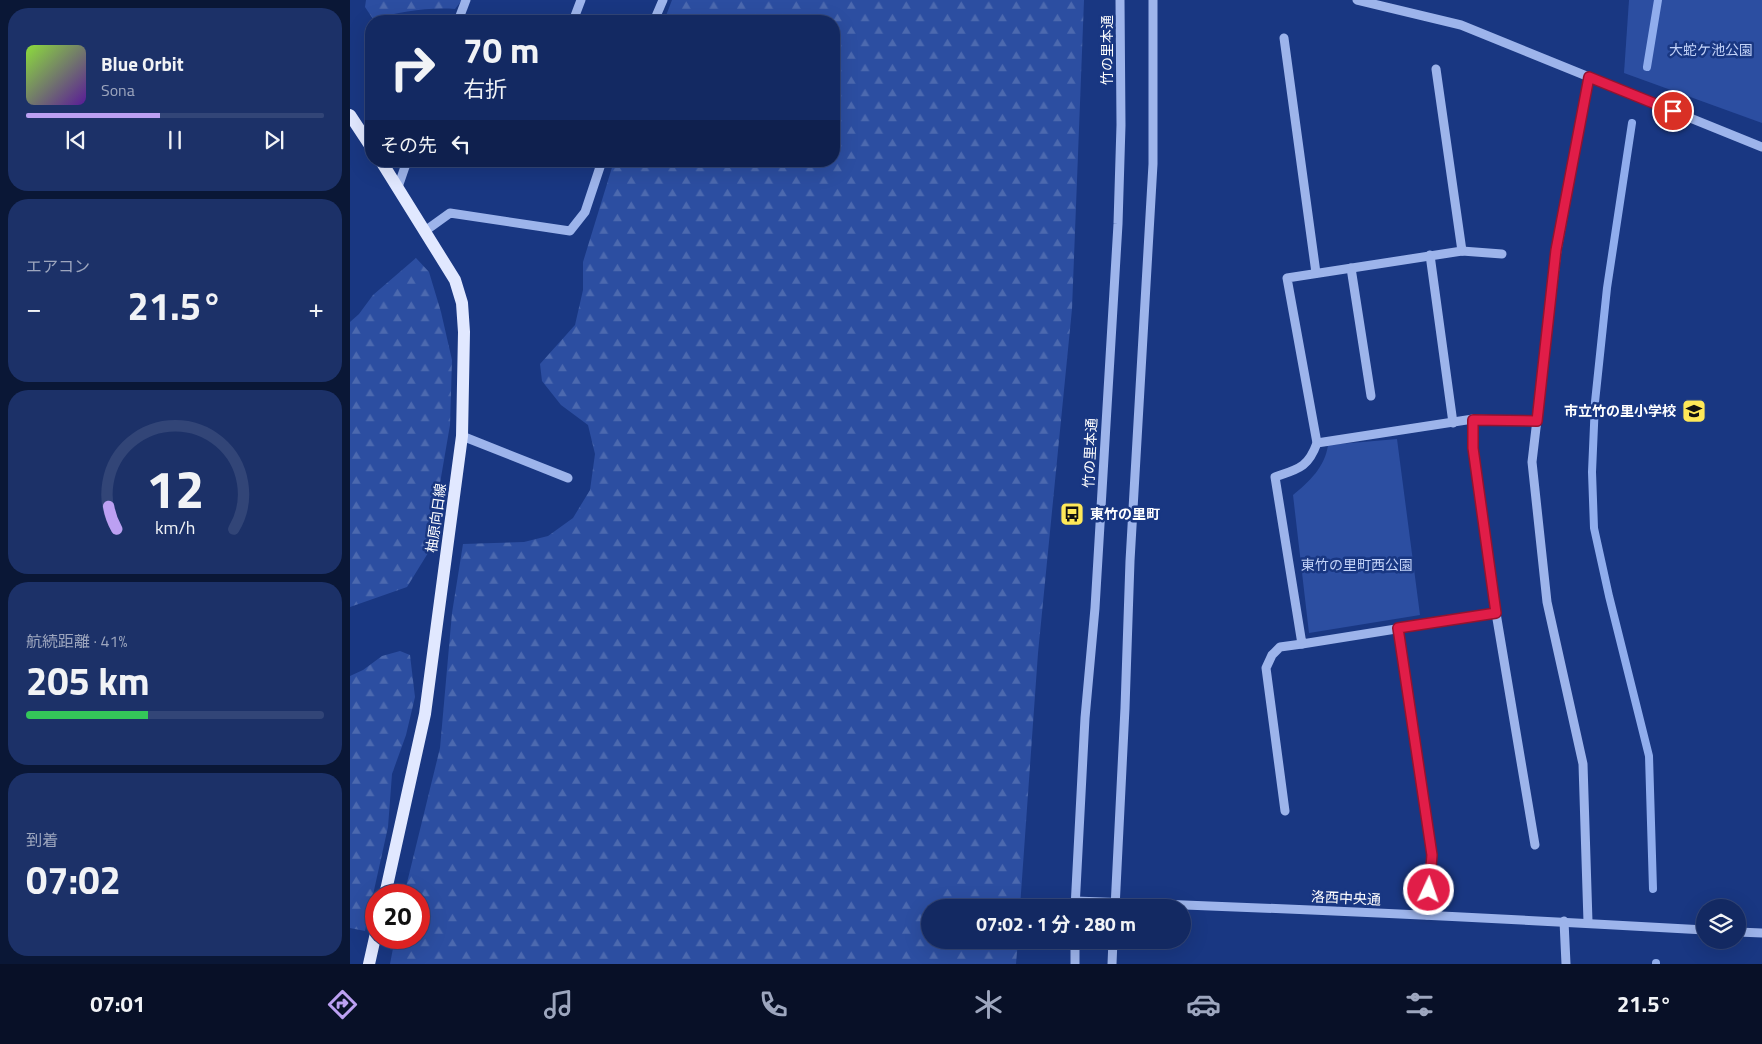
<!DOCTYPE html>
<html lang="ja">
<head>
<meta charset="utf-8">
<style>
	:root { --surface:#132962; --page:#1c3168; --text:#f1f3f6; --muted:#9da6be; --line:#324577; --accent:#bca0f2 }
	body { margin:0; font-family:"Titillium Web","Noto Sans JP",sans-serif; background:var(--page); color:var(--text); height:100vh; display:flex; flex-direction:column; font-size:19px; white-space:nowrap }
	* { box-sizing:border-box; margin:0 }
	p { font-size:16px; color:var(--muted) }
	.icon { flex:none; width:28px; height:28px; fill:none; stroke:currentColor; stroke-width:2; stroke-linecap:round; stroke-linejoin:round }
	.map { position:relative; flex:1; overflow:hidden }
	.drawer { display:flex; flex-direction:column; gap:8px; padding:8px; background:#0a1736; width:350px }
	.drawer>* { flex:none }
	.guide { position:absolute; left:15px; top:15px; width:475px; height:152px; border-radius:20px; box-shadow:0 5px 20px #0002,0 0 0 1px var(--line); background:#132962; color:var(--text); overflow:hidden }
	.buttons { position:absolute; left:1346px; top:899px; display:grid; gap:10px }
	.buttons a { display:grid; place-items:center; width:50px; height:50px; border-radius:50%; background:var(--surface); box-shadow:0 5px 20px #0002,0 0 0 1px var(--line); font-size:25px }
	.speed { position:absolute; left:15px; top:884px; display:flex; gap:10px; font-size:25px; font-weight:700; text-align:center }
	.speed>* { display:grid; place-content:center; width:65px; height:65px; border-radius:50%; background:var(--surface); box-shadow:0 5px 20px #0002,0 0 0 1px var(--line); line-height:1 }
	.speed .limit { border:8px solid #d22; background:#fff; color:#111 }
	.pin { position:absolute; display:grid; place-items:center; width:42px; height:42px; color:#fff; margin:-21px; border:2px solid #fff; border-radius:50%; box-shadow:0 1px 5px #0007 }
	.me { position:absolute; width:55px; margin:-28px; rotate:3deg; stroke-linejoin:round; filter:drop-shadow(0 0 4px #0008) }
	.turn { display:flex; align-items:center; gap:18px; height:105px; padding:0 15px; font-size:22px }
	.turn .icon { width:65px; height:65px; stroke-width:2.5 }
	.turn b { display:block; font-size:35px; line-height:42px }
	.then { display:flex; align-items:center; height:48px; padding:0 15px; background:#0003; gap:10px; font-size:19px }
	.big { font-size:38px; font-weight:700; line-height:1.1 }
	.drawer .widget { flex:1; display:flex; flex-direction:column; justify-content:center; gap:8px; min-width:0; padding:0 18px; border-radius:20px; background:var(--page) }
	.drawer .dial { align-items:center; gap:0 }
	.dial svg { height:130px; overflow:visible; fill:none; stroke:var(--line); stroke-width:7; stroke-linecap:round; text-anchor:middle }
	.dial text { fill:var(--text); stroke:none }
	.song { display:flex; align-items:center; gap:15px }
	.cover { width:60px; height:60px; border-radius:8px; background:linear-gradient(135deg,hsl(90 70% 55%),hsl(270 70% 35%)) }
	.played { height:5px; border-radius:2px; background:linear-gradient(90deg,var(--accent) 45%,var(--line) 45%) }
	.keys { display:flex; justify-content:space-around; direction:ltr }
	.heat { display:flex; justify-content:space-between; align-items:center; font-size:28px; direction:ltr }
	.charge { height:8px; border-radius:4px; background:linear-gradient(90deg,#34c759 41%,var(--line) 0) }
	.trip { position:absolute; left:571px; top:899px; width:270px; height:50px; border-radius:25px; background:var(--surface); box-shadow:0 5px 20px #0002,0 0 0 1px var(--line); font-weight:700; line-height:50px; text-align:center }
	.menu { display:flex; height:80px; justify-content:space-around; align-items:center; background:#081027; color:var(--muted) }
	.menu .icon { width:35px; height:35px }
	.menu .on { color:var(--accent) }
	.menu b { font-size:22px; color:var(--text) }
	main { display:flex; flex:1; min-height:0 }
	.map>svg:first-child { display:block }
	.forest { fill:url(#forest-firs) }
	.park { fill:#2c4ea1 }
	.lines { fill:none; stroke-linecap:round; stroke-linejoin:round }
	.stream { stroke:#90aded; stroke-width:8 }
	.minor { stroke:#9db4eb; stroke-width:9 }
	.major { stroke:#e1e8ff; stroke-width:12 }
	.route-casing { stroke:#92132f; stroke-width:12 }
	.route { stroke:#e11d48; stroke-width:9 }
	.labels { text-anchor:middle; stroke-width:5; stroke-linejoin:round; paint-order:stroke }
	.street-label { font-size:14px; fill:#fff; stroke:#193782 }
	.park-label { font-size:14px; fill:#c2d2f8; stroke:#193782 }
	.poi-label { font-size:14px; font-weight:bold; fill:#fff; stroke:#193782; text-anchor:end }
</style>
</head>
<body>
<main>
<section class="drawer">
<div class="widget">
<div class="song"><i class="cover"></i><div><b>Blue Orbit</b><p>Sona</p></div></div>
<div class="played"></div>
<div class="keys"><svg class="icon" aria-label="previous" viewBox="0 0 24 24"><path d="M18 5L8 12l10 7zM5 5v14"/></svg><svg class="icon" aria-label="pause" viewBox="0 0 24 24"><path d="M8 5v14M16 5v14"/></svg><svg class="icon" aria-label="next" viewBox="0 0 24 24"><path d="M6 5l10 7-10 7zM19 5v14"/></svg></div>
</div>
<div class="widget"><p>エアコン</p>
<div class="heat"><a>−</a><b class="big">21.5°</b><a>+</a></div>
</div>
<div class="widget dial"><svg viewBox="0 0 100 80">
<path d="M14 69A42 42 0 1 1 86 69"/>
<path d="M14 69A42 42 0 0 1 9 55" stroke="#bca0f2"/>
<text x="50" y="56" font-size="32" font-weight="700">12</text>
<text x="50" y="72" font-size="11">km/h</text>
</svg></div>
<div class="widget"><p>航続距離 · 41%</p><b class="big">205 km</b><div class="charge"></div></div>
<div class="widget"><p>到着</p><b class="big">07:02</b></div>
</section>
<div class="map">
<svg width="1412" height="964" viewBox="0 0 1412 964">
	<defs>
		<pattern id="forest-firs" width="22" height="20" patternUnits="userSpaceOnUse" patternTransform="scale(1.25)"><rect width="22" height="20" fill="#2c4ea1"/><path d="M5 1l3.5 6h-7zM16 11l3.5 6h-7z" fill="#4c69af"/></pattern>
	</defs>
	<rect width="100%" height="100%" fill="#193782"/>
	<g class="forest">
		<path d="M 16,0 L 112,0 L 105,9 C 77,7 50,12 23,19 L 15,7 Z"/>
		<path d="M 322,0 L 734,0 L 722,309 L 688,653 L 670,907 L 580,908 L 580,940 L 668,940 L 666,964 L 40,964 L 45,938 L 69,938 L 69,895 L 54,895 L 90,748 L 102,613 L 113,544 L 174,542 L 198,536 L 223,518 L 240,490 L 245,454 L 238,425 L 211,405 L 192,381 L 190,364 L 225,325 L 233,290 L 233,262 L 264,161 L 484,161 L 484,21 L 314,21 Z"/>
		<path d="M 66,258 L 79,272 L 91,312 L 102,360 L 100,425 L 78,553 L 57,587 L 0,607 L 0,322 L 9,314 L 23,295 Z"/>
		<path d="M 50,651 L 60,655 L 65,697 L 56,735 L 42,774 L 38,827 L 15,931 L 0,928 L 0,676 L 13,670 L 32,656 Z"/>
	</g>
	<g class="park">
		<path d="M 1279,0 L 1412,0 L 1412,123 L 1274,73 Z"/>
		<path d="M 1047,439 L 1070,615 L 959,633 L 943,495 C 959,482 975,467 978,445 Z"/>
	</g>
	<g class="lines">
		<g class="stream">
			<path d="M 1297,67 L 1308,0"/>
			<path d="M 1282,123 L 1257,288 L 1245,402 L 1242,472 L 1244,528 L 1259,596 L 1299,756 L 1303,889"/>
			<path d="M 1306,963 L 1306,964"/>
		</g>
		<g class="minor">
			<path d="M 1007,0 L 1111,25 L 1412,147"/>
			<path d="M 108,21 L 116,0"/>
			<path d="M 223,21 L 231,0"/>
			<path d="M 304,21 L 313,0"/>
			<path d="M 934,38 L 966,273"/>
			<path d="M 1086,69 L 1112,251"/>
			<path d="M 48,187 L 57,161"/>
			<path d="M 75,231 L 100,213 L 220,231 L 235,212 L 252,161"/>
			<path d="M 1080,255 L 1103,423"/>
			<path d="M 1001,268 L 1021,396"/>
			<path d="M 1123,419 L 1123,448 L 1146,613 L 1185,845"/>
			<path d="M 112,436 L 218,478"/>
			<path d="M 967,443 L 1123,419 L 1187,421"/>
			<path d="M 1146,613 L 952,644 L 925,477 C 948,469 958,468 967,443 L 937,278 L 1112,251 L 1152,254"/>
			<path d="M 1048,628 L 1082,855 L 1077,915"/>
			<path d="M 935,811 L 916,668 L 922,655 L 930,647 L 952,644"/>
			<path d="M 725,901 C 935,908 1145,918 1355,930"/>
			<path d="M 725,908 L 735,718 L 745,608 L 768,224 L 771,125 L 770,0"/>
			<path d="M 765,908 L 775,708 L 780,561 L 803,164 L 803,0"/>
			<path d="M 1214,921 L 1216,964"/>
			<path d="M 1238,922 L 1233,764 L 1197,602 L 1182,462 L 1207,250 L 1239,77"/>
			<path d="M 1388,932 L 1412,933"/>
			<path d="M 725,964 L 725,940"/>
			<path d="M 762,964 L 763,940"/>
		</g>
		<g class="major">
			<path d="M 0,115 L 21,147"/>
			<path d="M 31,161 L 105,280 L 112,303 L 114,332 L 112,436 L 75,714 L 35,895"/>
			<path d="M 19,964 L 26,933"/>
		</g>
	</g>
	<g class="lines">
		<g class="route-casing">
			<path id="route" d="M 1079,890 L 1082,855 L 1048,628 L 1146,613 L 1123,448 L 1123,420 L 1187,421 L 1206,250 L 1239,77 L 1323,111"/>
		</g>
		<use href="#route" class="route"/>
	</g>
	<defs>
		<g id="school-square" transform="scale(1.25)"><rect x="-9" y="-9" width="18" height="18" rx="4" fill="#fee858" stroke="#193782"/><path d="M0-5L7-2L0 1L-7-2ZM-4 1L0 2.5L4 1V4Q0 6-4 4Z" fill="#111"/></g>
		<g id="bus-square" transform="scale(1.25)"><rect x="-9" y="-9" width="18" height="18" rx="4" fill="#fee858" stroke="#193782"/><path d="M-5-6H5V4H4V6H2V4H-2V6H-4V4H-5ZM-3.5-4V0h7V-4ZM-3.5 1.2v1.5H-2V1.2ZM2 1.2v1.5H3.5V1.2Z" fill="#111"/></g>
	</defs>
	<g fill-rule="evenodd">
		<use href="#school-square" x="1344" y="411"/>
		<use href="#bus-square" x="722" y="514"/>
	</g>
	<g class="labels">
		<g class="street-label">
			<text transform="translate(757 50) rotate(-90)" y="5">竹の里本通</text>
			<text transform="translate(740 453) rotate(-87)" y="5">竹の里本通</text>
			<text transform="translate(86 518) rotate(-82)" y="5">柚原向日線</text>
			<text transform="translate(996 898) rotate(3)" y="5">洛西中央通</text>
		</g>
		<g class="park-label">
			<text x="1361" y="55">大蛇ケ池公園</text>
			<text x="1007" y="570">東竹の里町西公園</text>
		</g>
		<g class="poi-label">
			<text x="1326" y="416">市立竹の里小学校</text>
			<text x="740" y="519" text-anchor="start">東竹の里町</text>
		</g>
	</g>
</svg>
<div class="buttons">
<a><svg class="icon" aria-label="layers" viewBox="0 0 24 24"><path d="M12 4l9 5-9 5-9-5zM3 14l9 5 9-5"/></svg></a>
</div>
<div class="speed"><div class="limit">20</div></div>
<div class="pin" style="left:1323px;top:111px;background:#d93025"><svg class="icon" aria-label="arrive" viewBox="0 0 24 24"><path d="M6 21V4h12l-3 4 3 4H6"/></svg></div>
<svg class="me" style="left:1079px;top:890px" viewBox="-20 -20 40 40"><circle r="17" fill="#e11d48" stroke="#fff" stroke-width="3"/><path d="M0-11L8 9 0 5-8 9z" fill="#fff"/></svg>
<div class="trip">07:02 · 1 分 · 280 m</div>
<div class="guide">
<div class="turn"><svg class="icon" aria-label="right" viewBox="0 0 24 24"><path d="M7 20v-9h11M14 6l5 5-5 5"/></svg><div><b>70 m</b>右折</div></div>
<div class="then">その先<svg class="icon" aria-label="left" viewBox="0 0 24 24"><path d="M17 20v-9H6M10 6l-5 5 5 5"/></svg></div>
</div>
</div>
</main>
<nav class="menu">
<b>07:01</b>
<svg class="icon on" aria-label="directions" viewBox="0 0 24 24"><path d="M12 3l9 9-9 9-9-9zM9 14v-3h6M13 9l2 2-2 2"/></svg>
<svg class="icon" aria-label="music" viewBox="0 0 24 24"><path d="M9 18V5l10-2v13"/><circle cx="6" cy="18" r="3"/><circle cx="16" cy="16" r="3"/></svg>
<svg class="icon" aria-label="phone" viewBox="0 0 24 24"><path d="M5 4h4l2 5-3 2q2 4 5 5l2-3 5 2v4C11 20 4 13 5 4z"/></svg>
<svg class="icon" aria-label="climate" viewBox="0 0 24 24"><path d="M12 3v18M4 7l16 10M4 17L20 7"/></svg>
<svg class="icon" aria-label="car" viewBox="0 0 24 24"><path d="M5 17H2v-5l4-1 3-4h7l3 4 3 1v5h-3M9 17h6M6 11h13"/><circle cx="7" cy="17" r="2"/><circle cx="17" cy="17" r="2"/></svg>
<svg class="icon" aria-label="filters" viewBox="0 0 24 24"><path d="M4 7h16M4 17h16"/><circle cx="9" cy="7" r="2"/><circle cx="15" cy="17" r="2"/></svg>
<b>21.5°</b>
</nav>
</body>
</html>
